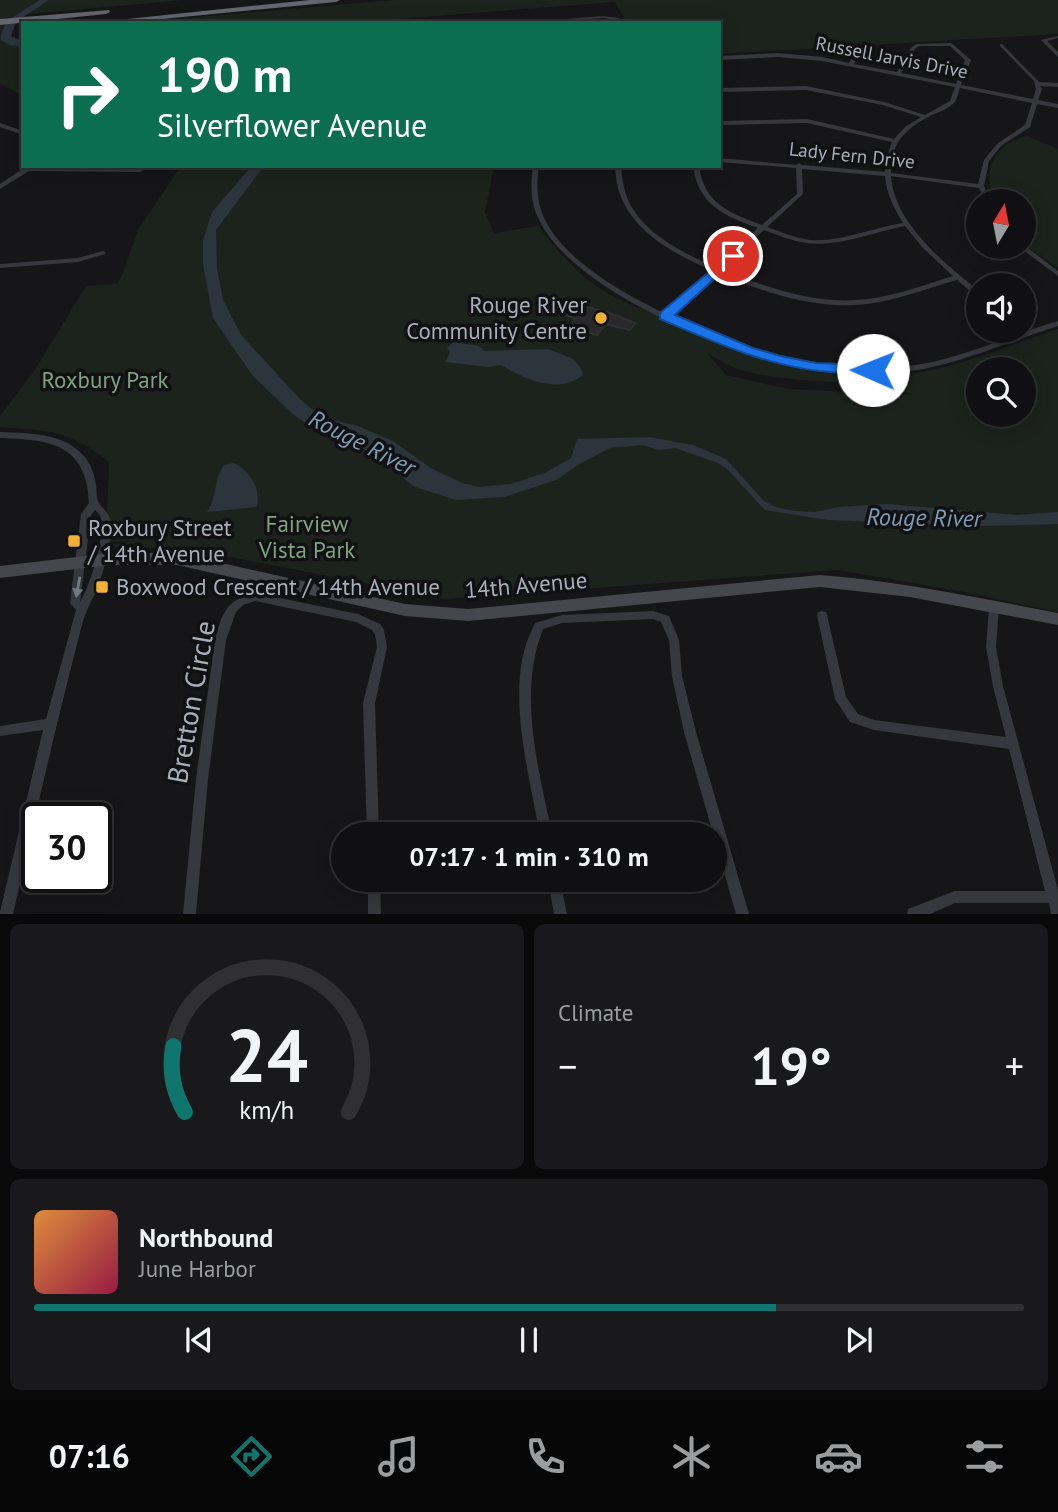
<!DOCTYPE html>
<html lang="en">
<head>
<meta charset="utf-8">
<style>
	:root { --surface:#101012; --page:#19191b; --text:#f1f3f6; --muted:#9c9d9f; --line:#303032; --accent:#0f766e }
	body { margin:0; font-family:"PT Sans",sans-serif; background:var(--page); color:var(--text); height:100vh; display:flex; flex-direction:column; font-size:26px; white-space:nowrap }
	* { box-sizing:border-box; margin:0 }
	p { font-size:23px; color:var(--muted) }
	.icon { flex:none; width:38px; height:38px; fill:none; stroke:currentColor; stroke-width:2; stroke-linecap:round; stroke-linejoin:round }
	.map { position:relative; height:914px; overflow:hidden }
	.details { display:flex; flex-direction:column; gap:10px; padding:10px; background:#09090a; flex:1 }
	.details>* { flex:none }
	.hud { position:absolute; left:21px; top:21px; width:700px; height:147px; border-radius:0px; box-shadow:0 4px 18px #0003,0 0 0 2px var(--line); background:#0b6e4f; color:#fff; overflow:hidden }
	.needle { width:46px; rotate:10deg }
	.fabs { position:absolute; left:966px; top:189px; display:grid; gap:14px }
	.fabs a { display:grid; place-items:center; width:70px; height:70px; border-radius:50%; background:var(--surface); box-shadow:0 4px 18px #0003,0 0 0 2px var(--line); font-size:35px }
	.speed { position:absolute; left:21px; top:802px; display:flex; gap:14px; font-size:35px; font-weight:700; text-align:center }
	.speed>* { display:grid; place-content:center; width:91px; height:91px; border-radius:50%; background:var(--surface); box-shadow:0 4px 18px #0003,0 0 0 2px var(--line); line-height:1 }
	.speed .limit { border:4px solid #111; border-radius:10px; background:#fff; color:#111 }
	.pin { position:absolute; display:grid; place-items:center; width:60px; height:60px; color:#fff; margin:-30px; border:4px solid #fff; border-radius:50%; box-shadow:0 2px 7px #0007 }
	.me { position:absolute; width:77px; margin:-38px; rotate:271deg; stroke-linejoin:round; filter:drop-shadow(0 0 5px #0008) }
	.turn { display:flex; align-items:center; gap:24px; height:147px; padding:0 21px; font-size:32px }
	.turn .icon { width:91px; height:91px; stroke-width:2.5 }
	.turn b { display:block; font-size:49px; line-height:60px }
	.big { font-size:52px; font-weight:600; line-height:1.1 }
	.details .widget { flex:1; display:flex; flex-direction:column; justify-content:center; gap:10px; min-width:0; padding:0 24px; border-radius:10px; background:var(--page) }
	.details .dial { align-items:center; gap:0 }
	.dial svg { height:182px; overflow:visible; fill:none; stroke:var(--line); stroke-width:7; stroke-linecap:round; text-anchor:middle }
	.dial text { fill:var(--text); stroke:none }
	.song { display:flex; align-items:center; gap:21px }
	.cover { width:84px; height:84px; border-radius:10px; background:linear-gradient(135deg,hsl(30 70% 55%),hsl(340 70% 35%)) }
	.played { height:7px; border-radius:4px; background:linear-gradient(90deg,var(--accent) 75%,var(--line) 75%) }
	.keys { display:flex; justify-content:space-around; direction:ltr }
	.heat { display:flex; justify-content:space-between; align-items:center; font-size:38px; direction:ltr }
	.details .tiles { flex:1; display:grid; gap:10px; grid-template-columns:1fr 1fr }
	.widget:last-child { grid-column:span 2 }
	.trip { position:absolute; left:331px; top:822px; width:396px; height:70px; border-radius:35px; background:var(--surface); box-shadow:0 4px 18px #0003,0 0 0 2px var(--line); font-weight:600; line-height:70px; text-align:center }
	.dock { display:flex; height:112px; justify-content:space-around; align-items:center; background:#060607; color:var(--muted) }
	.dock .icon { width:49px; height:49px }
	.dock .active { color:var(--accent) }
	.dock b { font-size:32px; color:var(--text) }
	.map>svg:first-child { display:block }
	.green { fill:#1c231d; fill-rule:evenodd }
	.water { fill:#2c353c }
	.building { fill:#29292c; stroke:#303034; stroke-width:2 }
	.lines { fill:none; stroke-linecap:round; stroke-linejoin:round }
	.street { fill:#37383d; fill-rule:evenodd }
	.secondary { fill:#45474d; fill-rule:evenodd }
	.highway { fill:#63666e; fill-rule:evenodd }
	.oneway { fill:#757881 }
	.route { fill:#1a73e8; stroke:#114b97; stroke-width:2 }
	.poi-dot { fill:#f2b134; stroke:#111113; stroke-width:2.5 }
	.labels { text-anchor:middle; stroke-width:7; stroke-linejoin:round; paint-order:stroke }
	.far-street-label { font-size:19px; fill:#a8adb8; stroke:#111113 }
	.poi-label { font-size:23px; fill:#a8adb8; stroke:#111113; text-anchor:start }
	.park-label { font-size:23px; fill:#7fa381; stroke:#111113 }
	.street-label { font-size:23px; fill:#a8adb8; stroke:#111113 }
	.water-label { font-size:24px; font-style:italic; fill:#7f9bb3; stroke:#111113 }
	.near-street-label { font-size:28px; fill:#a8adb8; stroke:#111113 }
</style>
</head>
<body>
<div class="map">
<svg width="1058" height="914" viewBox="0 0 1058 914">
	<rect width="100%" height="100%" fill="#161618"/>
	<g class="green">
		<path d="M 0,0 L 182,0 L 17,15 L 3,34 L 23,46 L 23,96 L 0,83 Z"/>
		<path d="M 393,0 L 1058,0 L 1058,34 L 719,54 L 719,23 L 627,23 L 615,2 L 346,23 L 131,23 Z"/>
		<path d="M 1027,136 L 1058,149 L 1058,268 L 1024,244 L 1024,201 L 993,201 C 983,169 993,145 1027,136 Z"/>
		<path d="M 181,166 L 494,166 L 485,212 L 494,233 L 538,226 C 556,249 577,274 602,290 C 620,301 641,308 660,317 C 738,356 810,382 899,375 C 951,371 1009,345 1058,329 L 1058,612 L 964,592 L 838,570 L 446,599 L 236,558 L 162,548 L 122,549 L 110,545 L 134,541 L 106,542 L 109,462 C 68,429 51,431 0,427 L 0,416 L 35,370 L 86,286 L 117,284 L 121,278 L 138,230 ZM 707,353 C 718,359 730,367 741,370 C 798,386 859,377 914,395 L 788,389 L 726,375 ZM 978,369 L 1024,369 L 1024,415 L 978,415 Z"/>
	</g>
	<g class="water">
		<path d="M 40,0 L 49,0 L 16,22 L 11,36 L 22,41 L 23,47 L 10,45 L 1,40 C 0,19 26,10 40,0 Z"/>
		<path d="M 252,166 L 264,166 L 216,230 L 217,268 L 223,300 L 241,335 L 300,399 L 321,417 L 358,426 L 393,441 L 432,469 L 462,483 L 479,487 L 510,484 L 545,473 L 571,458 L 577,439 L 649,437 L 693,445 L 726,459 L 764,501 L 776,507 L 793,511 L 816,512 L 838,507 L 887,504 L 1016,515 L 1058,512 L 1058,524 L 950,527 L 910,521 L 904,523 L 828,520 L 765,510 L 727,469 L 718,463 L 675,448 L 659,450 L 642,445 L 610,448 L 581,463 L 556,480 L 504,497 L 456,500 L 415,487 L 376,456 L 341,437 L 313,429 L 293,414 L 252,375 L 213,318 L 203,264 L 203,241 L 212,212 Z"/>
		<path d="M 453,342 L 478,346 L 485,351 L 548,349 L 573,359 L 581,368 L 583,375 C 557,395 525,379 501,365 L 488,367 L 445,362 L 450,352 L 447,348 Z"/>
		<path d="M 234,463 C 251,472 261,489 257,507 L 207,512 C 218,497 213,480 224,465 Z"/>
	</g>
	<path class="building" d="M 563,301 L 607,312 L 635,323 L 630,330 L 605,324 L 597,335 L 570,327 L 576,318 L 554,311 Z"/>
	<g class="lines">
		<g class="street">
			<path d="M 603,16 L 619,18 L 621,23 L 617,23 L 615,20 L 603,18 L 540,23 L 514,23 Z"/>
			<path d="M 429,19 L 445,23 L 429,21 L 390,23 Z"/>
			<path d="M 1058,36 L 1058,38 L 1047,41 L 1058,52 L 1058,57 L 1041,40 Z"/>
			<path d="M 951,43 L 971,60 L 961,85 L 1033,99 L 1036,89 L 1034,81 L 1000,46 L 1000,44 L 1002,44 L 1039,82 L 1058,83 L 1058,87 L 1040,86 L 1042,89 L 1038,100 L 1058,104 L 1058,108 L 1037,104 L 1030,127 L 1001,146 L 989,161 L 984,186 L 991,201 L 985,201 L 979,188 L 891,176 C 894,223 944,263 978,290 L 978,295 L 975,295 L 957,280 C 929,288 902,298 874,303 C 819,312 767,293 717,273 L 669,316 C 753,356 845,382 937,361 C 978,351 1017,333 1058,321 L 1058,326 C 1001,344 945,371 884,374 C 851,375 817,372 784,364 C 713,346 564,286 536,213 C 530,198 531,182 533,166 L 539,166 C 537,181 536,195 541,210 C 556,256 622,293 664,313 L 711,270 C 674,254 630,231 618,188 C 616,181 616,174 615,166 L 621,166 C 622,180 624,192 630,204 C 647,236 684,253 715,267 L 758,228 C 725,216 698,205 693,166 L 699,166 C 704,204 730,213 762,225 L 797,194 L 796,168 L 719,162 L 719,158 L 796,165 L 799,163 L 802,165 L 885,172 L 885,163 L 892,142 L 807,123 L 719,125 L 719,121 L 807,119 L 894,139 L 905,127 L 921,117 L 883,105 L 806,90 L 719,92 L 719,88 L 806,86 L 884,102 L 925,115 L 950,101 L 955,87 L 822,61 L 778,57 L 719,60 L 719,56 L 778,53 L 822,57 L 849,63 L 858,48 L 860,48 L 862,49 L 854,64 L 897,72 L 911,48 L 916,44 ZM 919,46 L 950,46 L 965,60 L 956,84 L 901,73 L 915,49 ZM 960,88 L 1032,103 L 1025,125 L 997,144 L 984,160 L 978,184 L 891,173 C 890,141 908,127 934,114 C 940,112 949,108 954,103 C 957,100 958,93 960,88 ZM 802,169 L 885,176 C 886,193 894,208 903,223 C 872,228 841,242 810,240 C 795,238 781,232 767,227 L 803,194 ZM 905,226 L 923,248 L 953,276 C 927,284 901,294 874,298 C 820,307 770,289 721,269 L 764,230 C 778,235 791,241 806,243 C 840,247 873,232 905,226 Z"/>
			<path d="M 0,123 L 23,131 L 23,135 L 0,127 Z"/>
			<path d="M 27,166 L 140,168 L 143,170 L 140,172 L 29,171 L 0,189 L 0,184 Z"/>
			<path d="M 1024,245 L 1058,271 L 1058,276 L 1019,247 L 1024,247 Z"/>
			<path d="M 103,251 L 106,253 L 105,254 L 78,262 L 0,268 L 0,264 L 78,258 Z"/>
			<path d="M 0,432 C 32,433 73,433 90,465 C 93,471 95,479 96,485 C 97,490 96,497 98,501 C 102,510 110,511 111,524 C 112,545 104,571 96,591 C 91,603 85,612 82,625 C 57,720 35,817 13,914 L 0,914 L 0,912 L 43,730 L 0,736 L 0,726 L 46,719 L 76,610 L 70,603 L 81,514 L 89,503 C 88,496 88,488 86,481 C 75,439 36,440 0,438 ZM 95,510 C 98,513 100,514 101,519 C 105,538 90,586 80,602 L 91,515 Z"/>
			<path d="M 255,593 L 358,614 L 380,624 L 384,630 L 387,647 L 375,703 L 379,835 L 367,835 L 363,703 L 377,647 L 375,634 L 372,630 L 356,622 L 255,601 L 243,605 L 236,612 L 226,640 L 208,779 L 196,914 L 183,914 L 196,779 L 215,640 C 222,613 226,600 255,593 Z"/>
			<path d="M 994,603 L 998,604 L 999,607 L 996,647 L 1003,686 L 1058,890 L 1058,914 L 1051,914 L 1049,903 L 955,903 L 930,914 L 907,914 L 908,909 L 955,891 L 1045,891 L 1009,749 L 874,730 L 850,722 L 835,699 L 817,615 L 818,612 L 822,611 L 826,612 L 827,615 L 846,697 L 858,714 L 874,720 L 1006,737 L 993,686 L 986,647 L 989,607 L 990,604 Z"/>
			<path d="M 653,611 L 669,616 L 679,640 L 682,676 L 696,732 L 749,914 L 736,914 L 684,732 L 672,676 L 669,640 L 661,622 L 653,619 L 562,623 L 543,629 C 517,695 539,769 552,835 L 540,835 C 530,779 509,703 525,648 C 527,639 532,631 535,623 L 562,615 Z"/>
			<path d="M 368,880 L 380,880 L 381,914 L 368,914 Z"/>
			<path d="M 548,880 L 560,880 L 567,914 L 554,914 Z"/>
		</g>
		<path class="secondary" d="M 110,553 L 177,553 L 405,604 L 468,609 L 820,575 C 900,581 979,598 1058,613 L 1058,625 L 910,597 L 820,587 L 468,621 L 405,616 L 177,565 L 110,565 L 0,578 L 0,566 Z"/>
		<g class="highway">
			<path d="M 310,0 L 340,0 L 336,2 L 122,23 L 89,23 Z"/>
			<path d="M 109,10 L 110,12 L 106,14 L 0,25 L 0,19 Z"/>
		</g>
	</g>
	<defs><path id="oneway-solid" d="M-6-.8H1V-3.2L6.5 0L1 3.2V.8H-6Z" transform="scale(1.75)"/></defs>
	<use class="oneway" href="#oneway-solid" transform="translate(78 587) rotate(100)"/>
	<path class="route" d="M 733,252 L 737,253 L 737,258 L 675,315 L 753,348 L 781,356 L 816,363 L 873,365 L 878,367 L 880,370 L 878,374 C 867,377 853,374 840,373 C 775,370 719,344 660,319 L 660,313 Z"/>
	<g class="poi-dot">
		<circle cx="601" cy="318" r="7"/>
		<rect x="67" y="534" width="14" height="14" rx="3.5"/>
		<rect x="95" y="580" width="14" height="14" rx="3.5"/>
	</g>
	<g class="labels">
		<g class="far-street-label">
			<text transform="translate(892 57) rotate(11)" y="7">Russell Jarvis Drive</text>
			<text transform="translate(852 155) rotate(6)" y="7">Lady Fern Drive</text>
		</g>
		<g class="poi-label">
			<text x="587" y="313" text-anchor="end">Rouge River<tspan x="587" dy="26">Community Centre</tspan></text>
			<text x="88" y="536">Roxbury Street<tspan x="88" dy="26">/ 14th Avenue</tspan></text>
			<text x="116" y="595">Boxwood Crescent / 14th Avenue</text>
		</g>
		<g class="park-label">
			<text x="105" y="388">Roxbury Park</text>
			<text x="307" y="532">Fairview<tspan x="307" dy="26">Vista Park</tspan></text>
		</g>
		<g class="street-label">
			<text transform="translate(526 585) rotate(-5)" y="8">14th Avenue</text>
		</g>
		<g class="water-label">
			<text transform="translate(362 443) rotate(27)" y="8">Rouge River</text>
			<text transform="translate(924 518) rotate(1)" y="8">Rouge River</text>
		</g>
		<g class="near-street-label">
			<text transform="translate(191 702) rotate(-80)" y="10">Bretton Circle</text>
		</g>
	</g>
</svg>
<div class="fabs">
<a><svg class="needle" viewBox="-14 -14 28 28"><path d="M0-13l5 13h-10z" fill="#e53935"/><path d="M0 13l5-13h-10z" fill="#9c9d9f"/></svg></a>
<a><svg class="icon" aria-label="sound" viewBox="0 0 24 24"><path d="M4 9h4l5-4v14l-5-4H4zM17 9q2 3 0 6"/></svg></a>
<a><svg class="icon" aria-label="search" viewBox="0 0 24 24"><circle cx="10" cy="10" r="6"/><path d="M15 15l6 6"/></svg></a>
</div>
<div class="speed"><div class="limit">30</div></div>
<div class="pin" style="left:733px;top:256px;background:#d93025"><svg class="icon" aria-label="arrive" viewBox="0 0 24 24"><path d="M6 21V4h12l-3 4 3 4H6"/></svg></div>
<svg class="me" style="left:873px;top:370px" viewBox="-20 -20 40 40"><circle r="19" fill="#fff"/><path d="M0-13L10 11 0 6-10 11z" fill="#1a73e8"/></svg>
<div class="trip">07:17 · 1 min · 310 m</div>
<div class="hud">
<div class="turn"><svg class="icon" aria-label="right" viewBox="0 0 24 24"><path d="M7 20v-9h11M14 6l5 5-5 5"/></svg><div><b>190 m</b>Silverflower Avenue</div></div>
</div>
</div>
<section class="details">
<div class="tiles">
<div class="widget dial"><svg viewBox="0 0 100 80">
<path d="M14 69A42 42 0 1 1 86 69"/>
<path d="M14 69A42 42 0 0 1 9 40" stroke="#0f766e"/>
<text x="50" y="56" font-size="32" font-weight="700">24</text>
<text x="50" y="72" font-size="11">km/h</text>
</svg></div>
<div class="widget"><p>Climate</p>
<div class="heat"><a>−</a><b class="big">19°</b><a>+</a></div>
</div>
<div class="widget">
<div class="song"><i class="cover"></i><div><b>Northbound</b><p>June Harbor</p></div></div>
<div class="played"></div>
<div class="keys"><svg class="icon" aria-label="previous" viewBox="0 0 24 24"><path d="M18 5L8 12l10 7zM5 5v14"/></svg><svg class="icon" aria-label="pause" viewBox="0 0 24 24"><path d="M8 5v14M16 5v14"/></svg><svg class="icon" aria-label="next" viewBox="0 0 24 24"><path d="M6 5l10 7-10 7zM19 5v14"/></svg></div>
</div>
</div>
</section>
<nav class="dock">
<b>07:16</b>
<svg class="icon active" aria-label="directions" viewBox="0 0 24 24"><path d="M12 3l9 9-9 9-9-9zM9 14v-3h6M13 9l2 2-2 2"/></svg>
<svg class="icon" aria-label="music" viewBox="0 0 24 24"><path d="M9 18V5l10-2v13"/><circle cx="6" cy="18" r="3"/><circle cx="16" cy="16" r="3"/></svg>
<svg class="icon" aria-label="phone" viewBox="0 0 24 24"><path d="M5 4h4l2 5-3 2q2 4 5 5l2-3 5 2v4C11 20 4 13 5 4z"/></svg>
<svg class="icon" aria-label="climate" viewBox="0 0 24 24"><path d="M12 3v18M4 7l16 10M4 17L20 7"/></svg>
<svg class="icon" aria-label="car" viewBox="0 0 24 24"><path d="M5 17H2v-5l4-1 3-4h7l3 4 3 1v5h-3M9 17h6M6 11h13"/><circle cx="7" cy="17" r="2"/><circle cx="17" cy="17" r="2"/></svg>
<svg class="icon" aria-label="filters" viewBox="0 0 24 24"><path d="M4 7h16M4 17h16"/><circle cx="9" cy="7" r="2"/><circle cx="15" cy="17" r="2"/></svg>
</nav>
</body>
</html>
